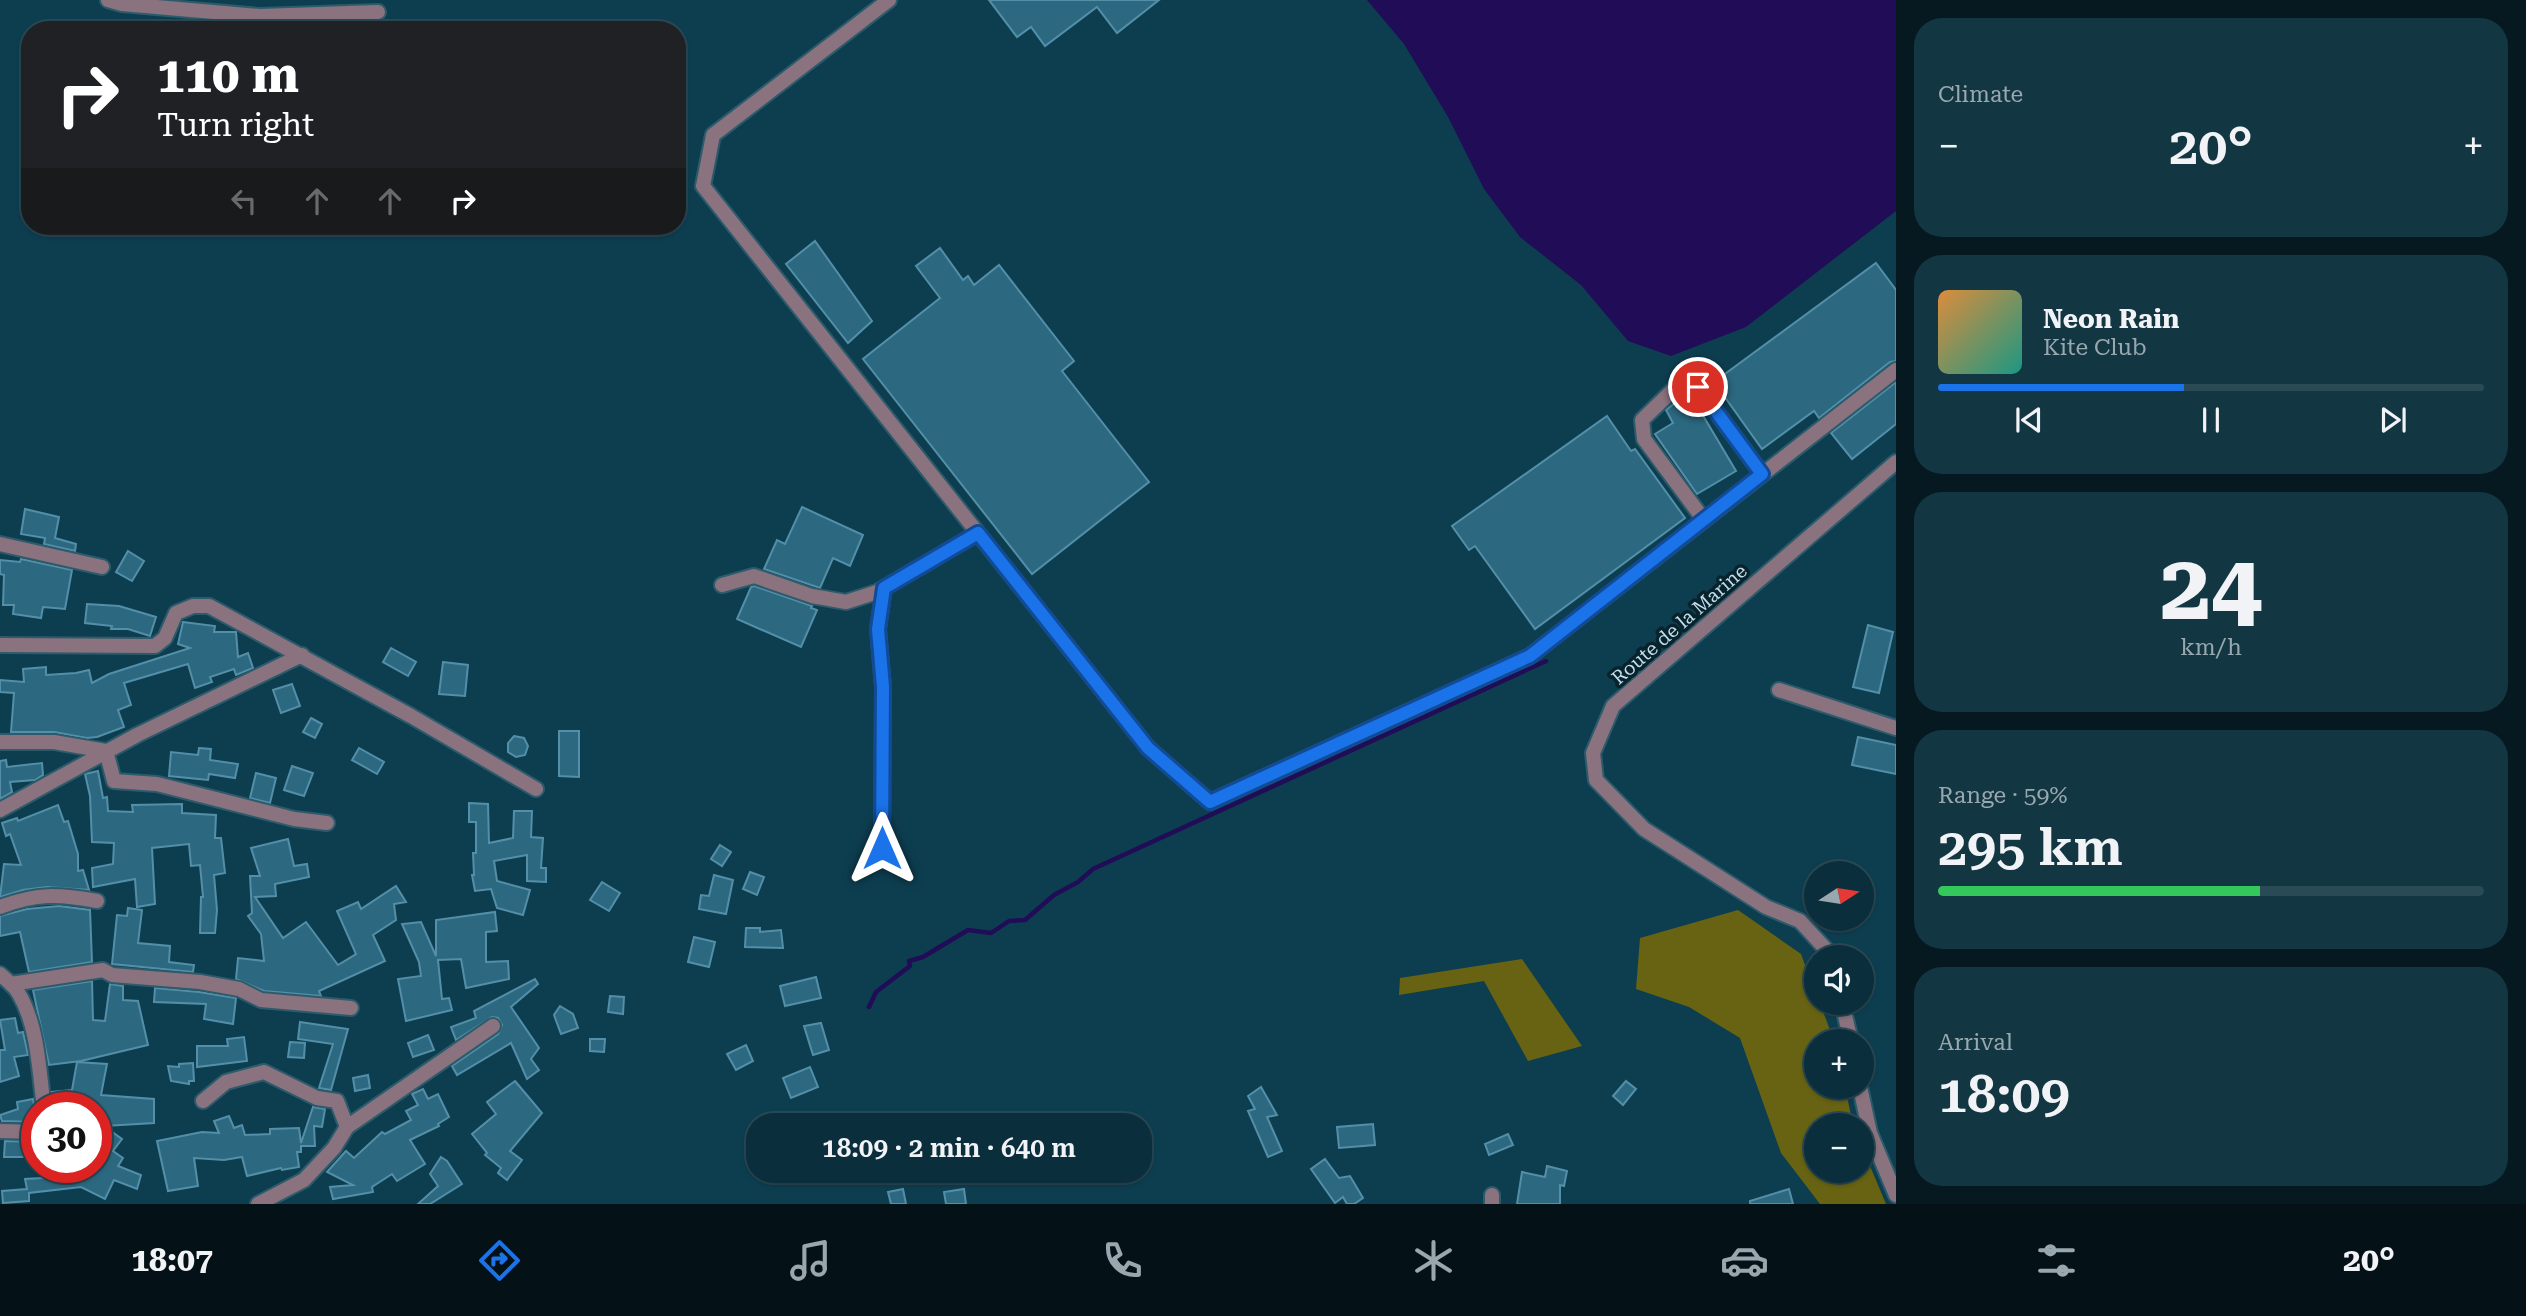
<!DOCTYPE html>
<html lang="en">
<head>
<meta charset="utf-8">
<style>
	:root { --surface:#0a2e3c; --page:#133643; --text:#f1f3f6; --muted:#99a8af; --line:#2a4a56; --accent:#1a73e8 }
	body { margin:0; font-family:"Roboto Serif",serif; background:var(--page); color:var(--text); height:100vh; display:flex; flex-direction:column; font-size:26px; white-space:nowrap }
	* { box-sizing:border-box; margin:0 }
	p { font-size:23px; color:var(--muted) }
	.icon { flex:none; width:38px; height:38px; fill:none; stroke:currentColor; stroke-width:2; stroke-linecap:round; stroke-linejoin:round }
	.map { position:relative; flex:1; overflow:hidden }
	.panel { display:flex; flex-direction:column; gap:18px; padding:18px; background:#061921; width:630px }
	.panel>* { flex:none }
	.banner { position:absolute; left:21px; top:21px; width:665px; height:214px; border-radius:28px; box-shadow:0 2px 5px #0004,0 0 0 2px var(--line); background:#202124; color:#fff; overflow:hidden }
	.needle { width:46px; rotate:78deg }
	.tools { position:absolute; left:1804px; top:861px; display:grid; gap:14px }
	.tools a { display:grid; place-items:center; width:70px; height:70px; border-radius:50%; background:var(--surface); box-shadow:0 2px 5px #0004,0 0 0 2px var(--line); font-size:35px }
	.speed { position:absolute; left:21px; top:1092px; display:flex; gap:14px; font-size:35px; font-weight:700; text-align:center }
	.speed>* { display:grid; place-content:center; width:91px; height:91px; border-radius:50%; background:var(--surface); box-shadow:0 2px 5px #0004,0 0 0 2px var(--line); line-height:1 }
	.speed .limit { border:10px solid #d22; background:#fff; color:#111 }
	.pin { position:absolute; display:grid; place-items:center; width:60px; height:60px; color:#fff; margin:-30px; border:4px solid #fff; border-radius:50%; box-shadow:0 2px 7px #0007 }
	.me { position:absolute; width:77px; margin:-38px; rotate:0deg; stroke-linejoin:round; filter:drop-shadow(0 0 5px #0008) }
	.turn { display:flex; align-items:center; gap:24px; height:147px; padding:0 21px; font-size:32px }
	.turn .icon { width:91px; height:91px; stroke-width:2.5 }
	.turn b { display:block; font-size:49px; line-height:60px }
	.lanes { display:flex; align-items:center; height:66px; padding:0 21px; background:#0003; justify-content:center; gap:35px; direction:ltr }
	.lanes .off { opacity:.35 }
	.big { font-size:52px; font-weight:600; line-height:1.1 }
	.panel .tile { flex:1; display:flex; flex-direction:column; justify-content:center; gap:10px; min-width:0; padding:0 24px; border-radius:28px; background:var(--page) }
	.panel .dial { align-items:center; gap:0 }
	.dial b { font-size:91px; line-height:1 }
	.song { display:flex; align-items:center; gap:21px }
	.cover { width:84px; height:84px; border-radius:10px; background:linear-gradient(135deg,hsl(30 70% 55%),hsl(170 70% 35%)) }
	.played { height:7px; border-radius:4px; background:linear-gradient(90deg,var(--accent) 45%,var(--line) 45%) }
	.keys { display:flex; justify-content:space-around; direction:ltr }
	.heat { display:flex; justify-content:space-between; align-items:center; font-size:38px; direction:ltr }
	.charge { height:10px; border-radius:5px; background:linear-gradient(90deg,#34c759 59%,var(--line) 0) }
	.trip { position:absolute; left:746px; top:1113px; width:406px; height:70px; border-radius:28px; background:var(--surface); box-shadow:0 2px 5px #0004,0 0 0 2px var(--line); font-weight:600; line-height:70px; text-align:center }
	.dock { display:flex; height:112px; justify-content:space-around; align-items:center; background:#041218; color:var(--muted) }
	.dock .icon { width:49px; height:49px }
	.dock .active { color:var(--accent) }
	.dock b { font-size:32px; color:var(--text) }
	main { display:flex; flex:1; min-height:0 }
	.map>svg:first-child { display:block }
	.forest { fill:#676312 }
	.water { fill:#210c57 }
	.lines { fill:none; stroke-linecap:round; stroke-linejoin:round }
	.stream { stroke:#210c57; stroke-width:4.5 }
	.building { fill:#2c6981; stroke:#538fa8; stroke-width:2 }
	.minor-casing { stroke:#2d5b6c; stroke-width:18 }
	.minor { stroke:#8a737e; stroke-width:14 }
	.route-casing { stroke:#114b97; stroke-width:18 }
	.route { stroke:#1a73e8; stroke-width:12 }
	.labels { text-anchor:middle; stroke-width:7; stroke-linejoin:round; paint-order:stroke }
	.street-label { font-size:19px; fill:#c0deeb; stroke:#09232d }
</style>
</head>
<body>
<main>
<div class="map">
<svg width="1896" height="1204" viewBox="0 0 1896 1204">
	<rect width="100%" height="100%" fill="#0d3e50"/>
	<g class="forest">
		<path d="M 1738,910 L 1801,954 L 1816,995 L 1816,1003 L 1820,1003 L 1834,1041 L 1816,1041 L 1816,1087 L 1845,1087 L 1853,1125 L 1816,1125 L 1816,1171 L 1862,1171 L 1862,1147 L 1886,1204 L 1820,1204 L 1781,1153 L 1740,1038 L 1689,1007 L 1636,989 L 1640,938 Z"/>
		<path d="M 1522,959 L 1582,1046 L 1528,1061 L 1484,981 L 1399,995 L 1400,978 Z"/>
	</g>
	<path class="water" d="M 1367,0 L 1896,0 L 1896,211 L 1746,327 L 1671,356 L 1628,341 L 1581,285 L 1520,237 L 1484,189 L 1448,117 L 1404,44 Z"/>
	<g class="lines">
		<path class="stream" d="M 869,1007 L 876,992 L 910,966 L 909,961 L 923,957 L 968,930 L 991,933 L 1009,921 L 1025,920 L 1054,895 L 1078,882 L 1093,869 L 1546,661"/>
	</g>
	<g class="building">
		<path d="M 989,0 L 1159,0 L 1117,33 L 1097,7 L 1045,46 L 1031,27 L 1017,37 Z"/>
		<path d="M 815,241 L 872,321 L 848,343 L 786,264 Z"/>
		<path d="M 940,248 L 963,280 L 968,276 L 974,285 L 999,265 L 1074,361 L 1062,371 L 1149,482 L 1032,574 L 863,359 L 940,298 L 916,266 Z"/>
		<path d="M 1876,263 L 1896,290 L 1896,361 L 1890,362 L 1819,418 L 1814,411 L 1762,449 L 1714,382 Z"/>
		<path d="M 1896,382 L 1896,424 L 1852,459 L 1831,433 Z"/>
		<path d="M 1692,397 L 1736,471 L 1697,494 L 1655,434 L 1673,423 L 1666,410 L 1680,399 Z"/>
		<path d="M 1607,416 L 1631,451 L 1635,449 L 1685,518 L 1535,629 L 1475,546 L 1469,550 L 1452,526 Z"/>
		<path d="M 802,507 L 863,535 L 850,566 L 833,558 L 820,588 L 764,569 L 777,540 L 785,544 Z"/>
		<path d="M 25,509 L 59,517 L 55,538 L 76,544 L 75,551 L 44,544 L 45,538 L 21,534 Z"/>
		<path d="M 128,551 L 144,561 L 132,581 L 116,572 Z"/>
		<path d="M 21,559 L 72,570 L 65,609 L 43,607 L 41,618 L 13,614 L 14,605 L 3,605 L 4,575 L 0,574 L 0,560 L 20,562 Z"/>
		<path d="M 754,586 L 812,606 L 811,608 L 817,610 L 801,647 L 737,619 L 751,587 Z"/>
		<path d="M 87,604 L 119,606 L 156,617 L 150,636 L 128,629 L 111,629 L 112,626 L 85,623 Z"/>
		<path d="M 183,622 L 215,626 L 214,632 L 236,632 L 238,657 L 248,653 L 253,668 L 236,675 L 234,669 L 210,677 L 212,682 L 195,688 L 188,664 L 124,683 L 131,705 L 118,710 L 124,727 L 97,737 L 87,738 L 54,732 L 11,732 L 14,693 L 0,692 L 0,680 L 24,682 L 23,669 L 46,667 L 46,675 L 76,673 L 89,670 L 92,683 L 109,674 L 190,648 L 178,644 Z"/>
		<path d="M 1868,625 L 1893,632 L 1879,693 L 1853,687 Z"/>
		<path d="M 391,648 L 416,662 L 408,676 L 383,662 Z"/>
		<path d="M 443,662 L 468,665 L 465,696 L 439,694 Z"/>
		<path d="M 292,684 L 300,706 L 281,713 L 273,690 Z"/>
		<path d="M 311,718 L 322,724 L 315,738 L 303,732 Z"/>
		<path d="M 559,731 L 579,731 L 579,777 L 559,776 Z"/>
		<path d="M 514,736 L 524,738 L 528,746 L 525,755 L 516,757 L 508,752 L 508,743 Z"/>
		<path d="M 1858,737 L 1896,745 L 1896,774 L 1852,765 Z"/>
		<path d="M 199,748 L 211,749 L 210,760 L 238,764 L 235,778 L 209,774 L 208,780 L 169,776 L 171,752 L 198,755 Z"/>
		<path d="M 359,748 L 384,762 L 377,774 L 352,760 Z"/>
		<path d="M 6,760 L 7,767 L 42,763 L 43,775 L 35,780 L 10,782 L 12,792 L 0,799 L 0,761 Z"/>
		<path d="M 292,766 L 313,773 L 304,796 L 284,790 Z"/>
		<path d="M 98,771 L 103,798 L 107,797 L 108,811 L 133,812 L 132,805 L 182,804 L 182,813 L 216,815 L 215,838 L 221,838 L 225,873 L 214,875 L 217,910 L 215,933 L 200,933 L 201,897 L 203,897 L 200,865 L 191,866 L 189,844 L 152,848 L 155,904 L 137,907 L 135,879 L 93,887 L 92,868 L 113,864 L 114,843 L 92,842 L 90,796 L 85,774 Z"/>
		<path d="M 256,773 L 276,778 L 270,803 L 250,798 Z"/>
		<path d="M 469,803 L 488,804 L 489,843 L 513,838 L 514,811 L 532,811 L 531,837 L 543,838 L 541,868 L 546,868 L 546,882 L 527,881 L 527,855 L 494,861 L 497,881 L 530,890 L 523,915 L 497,908 L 491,889 L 475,891 L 472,875 L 474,875 L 473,853 L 476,853 L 476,822 L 469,822 Z"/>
		<path d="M 58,805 L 64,822 L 68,821 L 78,854 L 78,871 L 83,870 L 89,890 L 47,887 L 23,890 L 0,897 L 4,864 L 21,865 L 10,834 L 6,836 L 2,823 L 17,818 L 18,821 Z"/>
		<path d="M 288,839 L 294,866 L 307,864 L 309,877 L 275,884 L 276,896 L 255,897 L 283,938 L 306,922 L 338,965 L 356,954 L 337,911 L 358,902 L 361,909 L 396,886 L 406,902 L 394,904 L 396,920 L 373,935 L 385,961 L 319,991 L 321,996 L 264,991 L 236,979 L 238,958 L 264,961 L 261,934 L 248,916 L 252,913 L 250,876 L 260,876 L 251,848 Z"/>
		<path d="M 720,845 L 731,852 L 722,866 L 711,859 Z"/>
		<path d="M 750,872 L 764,877 L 757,895 L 743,889 Z"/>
		<path d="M 714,875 L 733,880 L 726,914 L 699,909 L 701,895 L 709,896 Z"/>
		<path d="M 602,882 L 620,893 L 609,911 L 590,900 Z"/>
		<path d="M 59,906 L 90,910 L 92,962 L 29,972 L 20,932 L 0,936 L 0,916 L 27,909 Z"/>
		<path d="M 128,908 L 142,910 L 138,943 L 170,946 L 169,962 L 194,965 L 193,972 L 112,964 L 117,915 L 127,916 Z"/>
		<path d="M 495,912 L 497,931 L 486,932 L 486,962 L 508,961 L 509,979 L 466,988 L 461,959 L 438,960 L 442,999 L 449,998 L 452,1010 L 406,1021 L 398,979 L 421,976 L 419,962 L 402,924 L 421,922 L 436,956 L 436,920 Z"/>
		<path d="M 746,928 L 760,928 L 760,932 L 781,930 L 783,948 L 745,947 Z"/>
		<path d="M 694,937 L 715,942 L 709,967 L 688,962 Z"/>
		<path d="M 816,977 L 821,998 L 785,1006 L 780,986 Z"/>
		<path d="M 535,979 L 538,984 L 511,1007 L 539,1048 L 531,1059 L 539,1070 L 527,1079 L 511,1043 L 457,1075 L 452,1066 L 498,1034 L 502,1025 L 498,1018 L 492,1017 L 456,1040 L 451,1027 L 476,1018 L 474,1011 Z"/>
		<path d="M 92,981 L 93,1020 L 105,1021 L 110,984 L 123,986 L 123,1000 L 138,1001 L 148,1045 L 81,1061 L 49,1065 L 33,990 Z"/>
		<path d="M 155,988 L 199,992 L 236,998 L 233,1024 L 204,1019 L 206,1004 L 154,1002 Z"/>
		<path d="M 610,996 L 624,997 L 623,1014 L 608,1012 Z"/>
		<path d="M 560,1006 L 573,1014 L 578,1028 L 561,1034 L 554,1015 Z"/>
		<path d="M 15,1018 L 18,1033 L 23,1032 L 28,1055 L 14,1057 L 19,1076 L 0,1082 L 0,1050 L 5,1050 L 0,1020 Z"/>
		<path d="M 300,1022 L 348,1029 L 331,1090 L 319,1088 L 333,1044 L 298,1039 Z"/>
		<path d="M 821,1023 L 829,1050 L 813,1055 L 804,1026 Z"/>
		<path d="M 428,1035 L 434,1050 L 413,1057 L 408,1043 Z"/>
		<path d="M 244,1037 L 247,1061 L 197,1067 L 197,1046 L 228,1046 L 227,1039 Z"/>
		<path d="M 590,1039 L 605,1039 L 604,1052 L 590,1051 Z"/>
		<path d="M 290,1042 L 305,1043 L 304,1058 L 288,1057 Z"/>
		<path d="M 746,1045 L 753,1061 L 736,1070 L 727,1054 Z"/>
		<path d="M 77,1062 L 107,1064 L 101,1095 L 154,1099 L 154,1123 L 104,1126 L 122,1139 L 113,1151 L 123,1158 L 118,1166 L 141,1175 L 137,1189 L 114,1180 L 105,1199 L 81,1187 L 29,1193 L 29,1201 L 3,1203 L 2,1191 L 27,1189 L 25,1179 L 79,1176 L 76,1167 L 96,1167 L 96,1138 L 102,1140 L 97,1108 L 54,1108 L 52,1092 L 72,1090 Z"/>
		<path d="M 193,1063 L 194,1081 L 189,1081 L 189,1084 L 171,1081 L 168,1066 L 179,1067 L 179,1064 Z"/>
		<path d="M 810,1067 L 818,1087 L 791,1098 L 783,1078 Z"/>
		<path d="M 368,1075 L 370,1088 L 355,1091 L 353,1078 Z"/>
		<path d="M 515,1081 L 542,1113 L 510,1151 L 522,1160 L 507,1180 L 498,1173 L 501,1168 L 485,1155 L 487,1153 L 472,1134 L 496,1114 L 487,1102 Z"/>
		<path d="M 1626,1081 L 1636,1089 L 1623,1105 L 1613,1096 Z"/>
		<path d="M 1261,1087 L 1277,1115 L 1267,1117 L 1282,1151 L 1268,1157 L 1248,1111 L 1255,1109 L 1248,1096 Z"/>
		<path d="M 423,1089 L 428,1099 L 438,1094 L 449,1117 L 438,1124 L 439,1126 L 410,1140 L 425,1164 L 397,1181 L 392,1174 L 372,1187 L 373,1192 L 333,1199 L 330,1187 L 353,1185 L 327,1172 L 346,1151 L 354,1158 L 382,1132 L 385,1134 L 411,1120 L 406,1111 L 418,1105 L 412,1094 Z"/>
		<path d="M 33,1099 L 37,1122 L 2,1121 L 0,1115 L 18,1109 L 17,1102 Z"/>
		<path d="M 313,1107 L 325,1109 L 322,1127 L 314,1126 L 315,1146 L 301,1146 L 301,1152 L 297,1152 L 299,1167 L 282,1170 L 281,1168 L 247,1176 L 242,1157 L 224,1160 L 194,1158 L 198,1186 L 168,1191 L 157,1141 L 202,1132 L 219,1133 L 214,1121 L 229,1116 L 234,1128 L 242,1125 L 245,1135 L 270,1134 L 270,1129 L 299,1128 L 301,1143 Z"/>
		<path d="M 1373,1124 L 1375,1145 L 1339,1148 L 1337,1127 Z"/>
		<path d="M 1508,1134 L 1513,1145 L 1489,1155 L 1485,1144 Z"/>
		<path d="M 5,1141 L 37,1142 L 37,1148 L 29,1149 L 31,1157 L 4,1157 Z"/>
		<path d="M 441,1157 L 447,1161 L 462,1184 L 430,1204 L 418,1204 L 438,1186 L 430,1174 Z"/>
		<path d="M 1325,1159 L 1339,1178 L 1350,1176 L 1363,1198 L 1354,1204 L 1347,1204 L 1343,1197 L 1335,1203 L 1311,1169 Z"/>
		<path d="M 1547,1166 L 1567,1171 L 1564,1186 L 1560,1185 L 1560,1204 L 1517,1204 L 1522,1172 L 1545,1177 Z"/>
		<path d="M 903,1189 L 906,1204 L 891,1204 L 888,1192 Z"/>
		<path d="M 964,1189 L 966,1204 L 946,1204 L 944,1192 Z"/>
		<path d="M 1789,1189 L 1793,1204 L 1750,1204 L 1750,1201 Z"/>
	</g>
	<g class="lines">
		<g class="minor-casing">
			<g id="minor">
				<path d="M 108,0 L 122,4 L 260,16 L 378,12"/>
				<path d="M 889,0 L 713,135 L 703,186 L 1148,748 L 1210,802 L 1530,656 L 1896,370"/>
				<path d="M 1704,520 L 1644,439 L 1642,420 L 1673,390 L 1698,387 L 1762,474"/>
				<path d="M 0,544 L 102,567"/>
				<path d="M 722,585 L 754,576 L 812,596 L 846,602 L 877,592 L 978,533"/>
				<path d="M 0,645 L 155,646 L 165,638 L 176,613 L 193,606 L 209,606 L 411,716 L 536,789"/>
				<path d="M 1779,690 L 1896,728"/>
				<path d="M 0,742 L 54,742 L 106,751 L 114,781 L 157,784 L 294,819 L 327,823"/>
				<path d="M 0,810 L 137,735 L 302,655"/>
				<path d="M 882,848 L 883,687 L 878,629 L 884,588"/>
				<path d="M 0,907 C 37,893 58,894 97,901"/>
				<path d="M 1833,957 L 1800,921 L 1766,907 L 1644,829 L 1596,780 L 1593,753 L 1613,706 L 1896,462"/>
				<path d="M 0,974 C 6,980 15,986 19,994 C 38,1026 39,1071 44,1108"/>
				<path d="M 11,984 L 103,970 L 112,975 L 200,982 L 239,989 L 261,1000 L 351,1008"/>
				<path d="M 1842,1003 L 1851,1041"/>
				<path d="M 1860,1087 L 1870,1133 L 1896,1195"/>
				<path d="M 203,1101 L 226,1082 L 264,1072 L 317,1098 L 337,1101 L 347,1127"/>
				<path d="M 0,1131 L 37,1132"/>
				<path d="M 258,1204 L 304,1180 L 334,1148 L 347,1127 L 493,1026"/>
				<path d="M 1492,1204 L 1492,1195"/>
			</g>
		</g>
		<use href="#minor" class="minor"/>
	</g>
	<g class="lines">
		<g class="route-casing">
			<path id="route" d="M 882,848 L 883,687 L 878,629 L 884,588 L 978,533 L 1148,748 L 1210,802 L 1530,656 L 1762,474 L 1698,387"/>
		</g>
		<use href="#route" class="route"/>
	</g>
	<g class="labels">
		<g class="street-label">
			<text transform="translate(1679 624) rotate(-41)" y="7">Route de la Marine</text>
		</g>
	</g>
</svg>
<div class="tools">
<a><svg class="needle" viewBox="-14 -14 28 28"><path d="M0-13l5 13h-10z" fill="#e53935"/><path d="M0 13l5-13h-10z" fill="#99a8af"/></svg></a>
<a><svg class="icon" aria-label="sound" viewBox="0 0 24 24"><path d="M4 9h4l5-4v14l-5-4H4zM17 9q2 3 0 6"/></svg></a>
<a>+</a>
<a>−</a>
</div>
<div class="speed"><div class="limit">30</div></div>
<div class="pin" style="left:1698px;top:387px;background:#d93025"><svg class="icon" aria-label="arrive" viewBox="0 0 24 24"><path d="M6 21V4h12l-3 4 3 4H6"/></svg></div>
<svg class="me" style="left:882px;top:848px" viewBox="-20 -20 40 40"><path d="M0-17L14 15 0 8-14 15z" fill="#1a73e8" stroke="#fff" stroke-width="4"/></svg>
<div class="trip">18:09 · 2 min · 640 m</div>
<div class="banner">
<div class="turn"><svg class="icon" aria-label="right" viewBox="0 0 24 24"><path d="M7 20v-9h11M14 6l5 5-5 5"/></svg><div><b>110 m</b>Turn right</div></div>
<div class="lanes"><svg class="icon off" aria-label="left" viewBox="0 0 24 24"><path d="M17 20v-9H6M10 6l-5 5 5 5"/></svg><svg class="icon off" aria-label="ahead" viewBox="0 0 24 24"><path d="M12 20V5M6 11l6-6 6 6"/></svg><svg class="icon off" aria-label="ahead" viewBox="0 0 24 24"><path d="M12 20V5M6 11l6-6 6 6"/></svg><svg class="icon" aria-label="right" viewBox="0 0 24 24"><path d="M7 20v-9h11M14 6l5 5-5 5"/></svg></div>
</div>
</div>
<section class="panel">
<div class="tile"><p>Climate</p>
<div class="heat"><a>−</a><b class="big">20°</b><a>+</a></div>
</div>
<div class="tile">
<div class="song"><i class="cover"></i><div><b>Neon Rain</b><p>Kite Club</p></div></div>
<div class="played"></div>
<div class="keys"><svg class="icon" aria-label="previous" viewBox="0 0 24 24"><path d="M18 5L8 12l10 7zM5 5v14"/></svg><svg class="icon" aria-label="pause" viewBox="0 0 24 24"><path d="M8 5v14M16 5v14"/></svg><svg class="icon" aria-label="next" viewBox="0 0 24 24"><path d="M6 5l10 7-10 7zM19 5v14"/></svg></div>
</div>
<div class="tile dial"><b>24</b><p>km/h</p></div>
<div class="tile"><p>Range · 59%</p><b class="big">295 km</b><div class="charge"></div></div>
<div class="tile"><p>Arrival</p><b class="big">18:09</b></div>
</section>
</main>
<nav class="dock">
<b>18:07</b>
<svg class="icon active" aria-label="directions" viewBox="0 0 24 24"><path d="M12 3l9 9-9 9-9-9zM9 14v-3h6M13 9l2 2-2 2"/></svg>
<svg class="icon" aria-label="music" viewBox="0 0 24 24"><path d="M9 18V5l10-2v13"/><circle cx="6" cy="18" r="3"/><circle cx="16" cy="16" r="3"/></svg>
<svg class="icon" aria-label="phone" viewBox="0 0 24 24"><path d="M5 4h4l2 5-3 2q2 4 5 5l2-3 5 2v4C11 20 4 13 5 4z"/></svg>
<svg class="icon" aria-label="climate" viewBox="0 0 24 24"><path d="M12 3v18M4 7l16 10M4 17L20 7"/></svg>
<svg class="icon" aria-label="car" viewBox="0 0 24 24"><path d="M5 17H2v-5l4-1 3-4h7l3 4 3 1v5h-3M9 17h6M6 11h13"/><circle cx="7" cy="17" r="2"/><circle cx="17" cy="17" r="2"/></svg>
<svg class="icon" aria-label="filters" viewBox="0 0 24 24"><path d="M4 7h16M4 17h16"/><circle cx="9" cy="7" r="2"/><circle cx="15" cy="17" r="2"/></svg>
<b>20°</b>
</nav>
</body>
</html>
